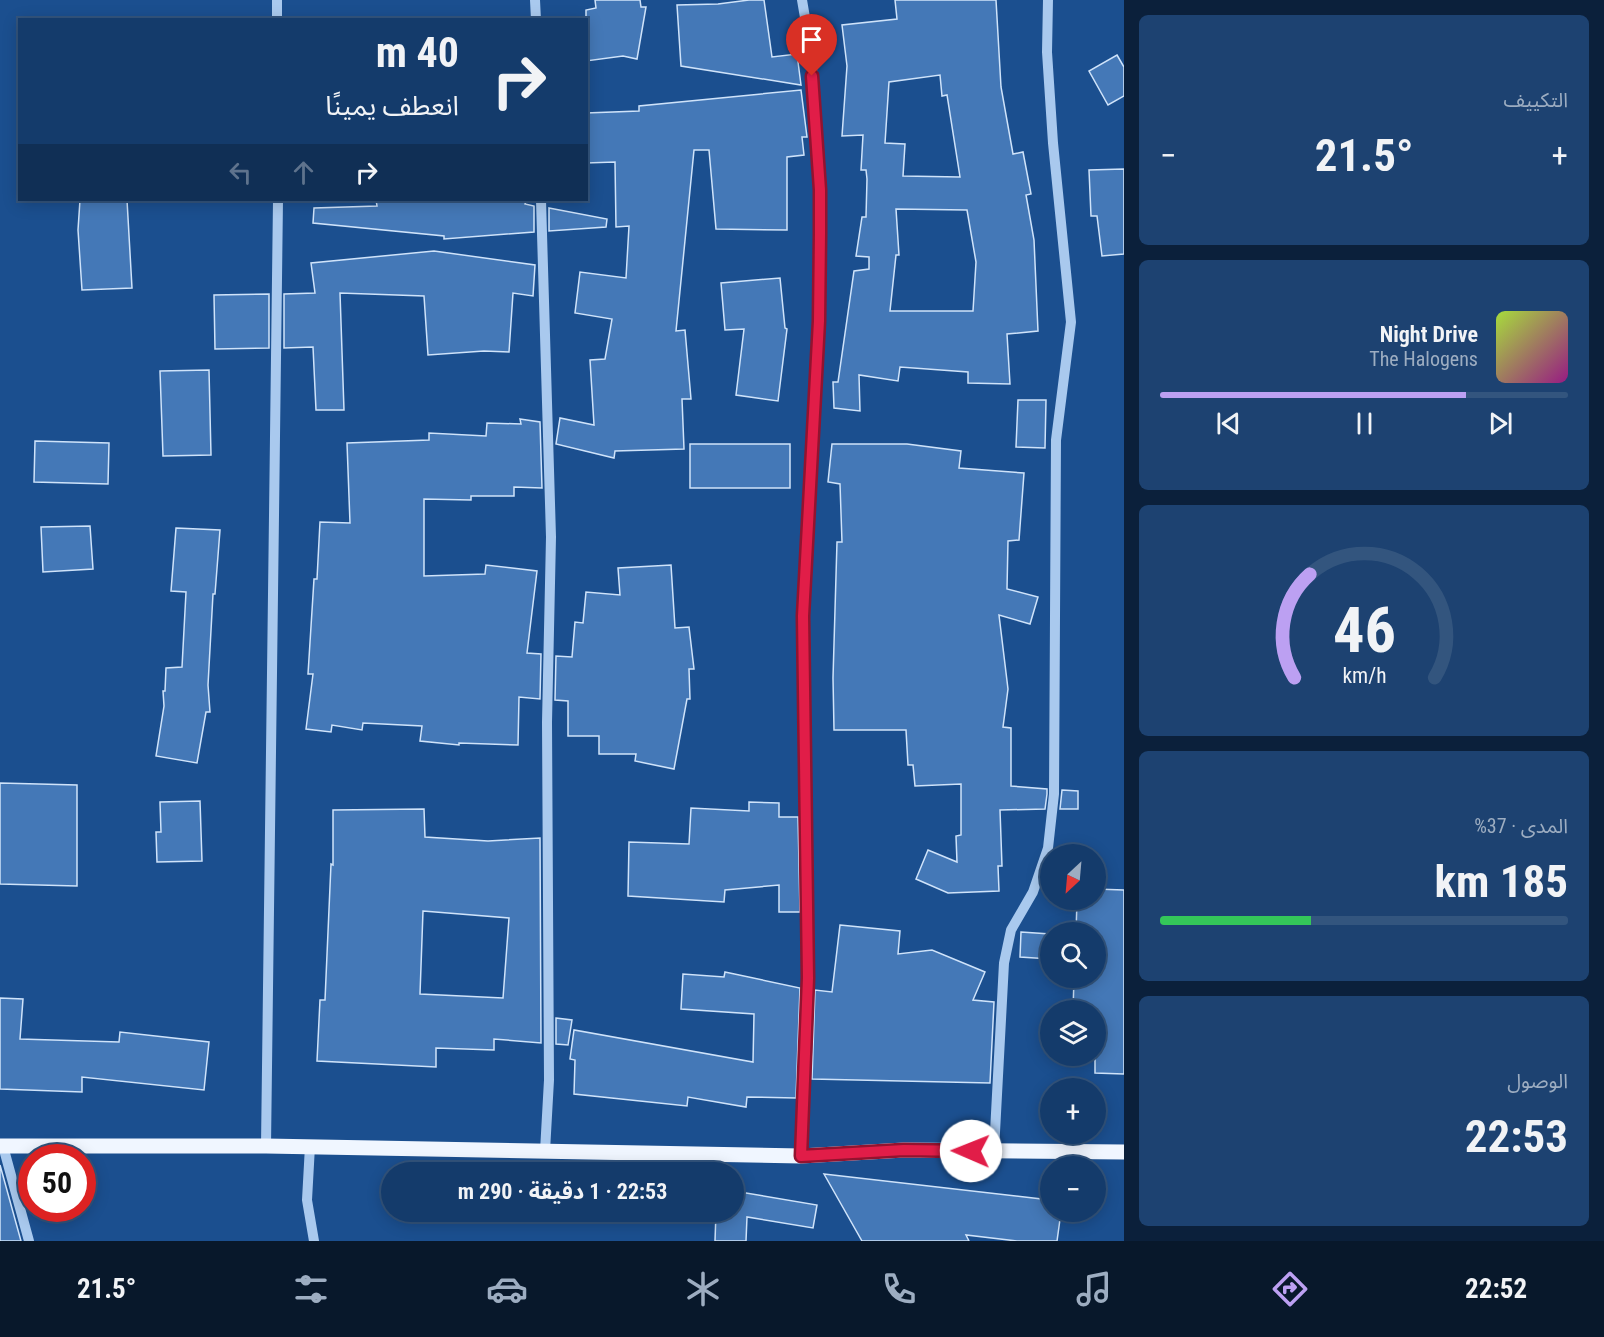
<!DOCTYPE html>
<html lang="ar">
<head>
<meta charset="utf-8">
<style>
	:root { --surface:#143b6b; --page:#1d4271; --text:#f1f3f6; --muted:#9dadc1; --line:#33557e; --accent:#bca0f2 }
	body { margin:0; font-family:"Roboto Condensed","Noto Sans Arabic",sans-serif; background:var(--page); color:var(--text); direction:rtl; height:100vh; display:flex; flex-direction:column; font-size:22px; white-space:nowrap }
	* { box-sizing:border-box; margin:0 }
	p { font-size:20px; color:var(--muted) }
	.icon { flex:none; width:33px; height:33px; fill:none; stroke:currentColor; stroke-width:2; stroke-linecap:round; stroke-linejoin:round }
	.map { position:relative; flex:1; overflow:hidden; direction:ltr }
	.details { display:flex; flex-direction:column; gap:15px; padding:15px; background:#0b203b; width:480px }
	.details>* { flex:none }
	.banner { position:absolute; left:18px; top:18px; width:570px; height:183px; border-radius:0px; box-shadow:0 3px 15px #0003,0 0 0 2px var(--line); direction:rtl; background:#143b6b; color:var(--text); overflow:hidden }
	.needle { width:39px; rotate:206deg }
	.tools { position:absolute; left:1040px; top:844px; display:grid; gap:12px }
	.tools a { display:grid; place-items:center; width:66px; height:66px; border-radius:50%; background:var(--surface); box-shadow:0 3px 15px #0003,0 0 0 2px var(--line); font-size:30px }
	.speed { position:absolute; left:18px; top:1144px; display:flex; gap:12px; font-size:30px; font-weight:700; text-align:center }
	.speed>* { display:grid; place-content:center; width:78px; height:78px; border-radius:50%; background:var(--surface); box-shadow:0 3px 15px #0003,0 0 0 2px var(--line); line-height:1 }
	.speed .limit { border:9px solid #d22; background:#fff; color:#111 }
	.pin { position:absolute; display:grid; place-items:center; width:51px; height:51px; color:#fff; margin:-62px -26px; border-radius:50% 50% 50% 0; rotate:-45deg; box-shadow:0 0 6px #0007 }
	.pin .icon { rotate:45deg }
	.me { position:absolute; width:66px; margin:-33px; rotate:271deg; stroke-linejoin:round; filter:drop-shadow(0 0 4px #0008) }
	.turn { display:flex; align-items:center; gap:21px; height:126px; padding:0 30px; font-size:27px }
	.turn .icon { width:78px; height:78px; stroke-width:2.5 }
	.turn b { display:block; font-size:42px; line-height:51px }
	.lanes { display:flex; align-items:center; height:57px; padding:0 30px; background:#0003; justify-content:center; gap:30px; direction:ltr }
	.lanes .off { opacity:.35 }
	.big { font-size:45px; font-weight:700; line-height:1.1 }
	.details .tile { flex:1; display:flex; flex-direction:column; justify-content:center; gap:9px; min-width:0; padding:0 21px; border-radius:9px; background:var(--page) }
	.details .dial { align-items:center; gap:0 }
	.dial svg { height:156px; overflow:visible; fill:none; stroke:var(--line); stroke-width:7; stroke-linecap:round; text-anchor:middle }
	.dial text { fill:var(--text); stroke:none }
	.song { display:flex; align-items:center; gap:18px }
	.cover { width:72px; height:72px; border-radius:9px; background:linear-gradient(135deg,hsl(80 70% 55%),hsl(310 70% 35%)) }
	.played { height:6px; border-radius:3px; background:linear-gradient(90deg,var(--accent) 75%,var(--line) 75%) }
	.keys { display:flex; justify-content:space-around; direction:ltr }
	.heat { display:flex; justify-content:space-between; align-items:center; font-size:33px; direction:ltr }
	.charge { height:9px; border-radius:4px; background:linear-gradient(90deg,#34c759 37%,var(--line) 0) }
	.trip { position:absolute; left:381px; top:1162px; width:363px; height:60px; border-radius:30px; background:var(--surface); box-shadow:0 3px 15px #0003,0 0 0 2px var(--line); font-weight:700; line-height:60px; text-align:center; direction:rtl }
	.menu { display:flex; height:96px; justify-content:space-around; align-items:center; background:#08182b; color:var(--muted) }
	.menu .icon { width:42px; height:42px }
	.menu .active { color:var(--accent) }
	.menu b { font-size:27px; color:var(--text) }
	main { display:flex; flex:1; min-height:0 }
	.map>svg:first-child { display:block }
	.building { fill:#4478b7; stroke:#cfe3fa; stroke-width:1.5; fill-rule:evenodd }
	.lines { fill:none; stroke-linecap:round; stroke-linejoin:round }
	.minor { stroke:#a9c9ee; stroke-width:10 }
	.major { stroke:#f0f6ff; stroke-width:15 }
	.route-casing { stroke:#92132f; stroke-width:15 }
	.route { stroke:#e11d48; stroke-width:10 }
</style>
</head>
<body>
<main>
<section class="details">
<div class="tile"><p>التكييف</p>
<div class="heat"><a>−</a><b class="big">21.5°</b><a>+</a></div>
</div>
<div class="tile">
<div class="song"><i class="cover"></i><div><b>Night Drive</b><p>The Halogens</p></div></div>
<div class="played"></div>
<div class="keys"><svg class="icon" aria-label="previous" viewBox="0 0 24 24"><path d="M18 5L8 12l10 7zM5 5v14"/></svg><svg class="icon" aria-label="pause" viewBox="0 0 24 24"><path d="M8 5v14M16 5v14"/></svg><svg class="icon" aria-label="next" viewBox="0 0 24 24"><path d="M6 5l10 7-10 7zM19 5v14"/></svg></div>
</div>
<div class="tile dial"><svg viewBox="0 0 100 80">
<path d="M14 69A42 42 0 1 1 86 69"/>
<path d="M14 69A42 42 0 0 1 22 16" stroke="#bca0f2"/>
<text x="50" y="56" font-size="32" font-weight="700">46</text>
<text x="50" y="72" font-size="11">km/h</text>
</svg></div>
<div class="tile"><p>المدى · 37%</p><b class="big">185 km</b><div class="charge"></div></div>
<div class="tile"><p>الوصول</p><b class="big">22:53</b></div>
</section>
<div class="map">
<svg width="1124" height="1241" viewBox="0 0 1124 1241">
	<rect width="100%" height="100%" fill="#1b4f8f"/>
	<g class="building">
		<path d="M 595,0 L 640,0 L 641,7 L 646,7 L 637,59 L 623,56 L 586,61 L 586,10 L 596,8 Z"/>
		<path d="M 749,0 L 764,0 L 772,57 L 797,54 L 801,85 L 681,66 L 677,5 L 718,4 Z"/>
		<path d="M 895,0 L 996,0 L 1001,87 L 1013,154 L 1023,152 L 1031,194 L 1026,195 L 1034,240 L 1038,331 L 1007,334 L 1010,384 L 968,383 L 968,372 L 900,367 L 898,381 L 859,375 L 860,411 L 834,408 L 833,382 L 838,382 L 854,271 L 869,269 L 869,257 L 856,256 L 862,217 L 866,217 L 867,179 L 866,170 L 861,170 L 863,135 L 842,136 L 847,66 L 842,25 L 897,19 ZM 940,75 L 942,96 L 947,95 L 960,177 L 903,176 L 905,144 L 885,143 L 889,82 ZM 896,209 L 967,210 L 976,262 L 973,311 L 890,311 L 896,255 L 899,255 Z"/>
		<path d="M 1117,55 L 1124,67 L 1124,96 L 1108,105 L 1089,71 Z"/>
		<path d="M 801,90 L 807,137 L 802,137 L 804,155 L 787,157 L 787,230 L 716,229 L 709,150 L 694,150 L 676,331 L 685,330 L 691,399 L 682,399 L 684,449 L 615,451 L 614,458 L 556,444 L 560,418 L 594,425 L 590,360 L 605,359 L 612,319 L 575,313 L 580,272 L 626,278 L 629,226 L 616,227 L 615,162 L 586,163 L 586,113 L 639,111 L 639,106 Z"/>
		<path d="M 1124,169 L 1124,254 L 1102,256 L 1097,216 L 1091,216 L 1089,170 Z"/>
		<path d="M 80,200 L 127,200 L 132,288 L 82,290 L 78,230 Z"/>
		<path d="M 376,200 L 526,200 L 525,204 L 534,206 L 534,232 L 444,239 L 444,236 L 313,223 L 314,208 L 377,206 Z"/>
		<path d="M 549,208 L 607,219 L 606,227 L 549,231 Z"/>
		<path d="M 434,251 L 535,265 L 533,296 L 513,293 L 509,352 L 484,351 L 428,355 L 424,296 L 340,293 L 344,410 L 316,410 L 313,347 L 284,348 L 284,294 L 315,293 L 311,263 Z"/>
		<path d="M 780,278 L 785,328 L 787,329 L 778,401 L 736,395 L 744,329 L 725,330 L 721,283 Z"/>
		<path d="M 269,294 L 269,348 L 215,349 L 214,295 Z"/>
		<path d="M 209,370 L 211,455 L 163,456 L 160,371 Z"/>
		<path d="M 1018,400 L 1046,400 L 1045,448 L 1016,447 Z"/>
		<path d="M 520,419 L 540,422 L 542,488 L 514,487 L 514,496 L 471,496 L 471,500 L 424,499 L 424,576 L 485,574 L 486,565 L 537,571 L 527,653 L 541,654 L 540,699 L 519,697 L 518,745 L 459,743 L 459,745 L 420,741 L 422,726 L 363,723 L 362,730 L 332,725 L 331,732 L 306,729 L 313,674 L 308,674 L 314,579 L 317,579 L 320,522 L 350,523 L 347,443 L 429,440 L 429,433 L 486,436 L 487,423 L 521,424 Z"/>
		<path d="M 35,441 L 109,443 L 108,484 L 34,482 Z"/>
		<rect x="690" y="444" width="100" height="44"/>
		<path d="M 832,444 L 907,444 L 961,451 L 959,468 L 1024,473 L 1019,540 L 1008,541 L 1007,589 L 1038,597 L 1030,624 L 999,615 L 1008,689 L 1003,727 L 1011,728 L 1011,786 L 1047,789 L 1047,794 L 1045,809 L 1000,810 L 1002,866 L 998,866 L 999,891 L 948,893 L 916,879 L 928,850 L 957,862 L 956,836 L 961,835 L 961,784 L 915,786 L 913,765 L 908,765 L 906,730 L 834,730 L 833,678 L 837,542 L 842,542 L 840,484 L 828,482 Z"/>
		<path d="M 90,526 L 93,569 L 43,572 L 41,527 Z"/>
		<path d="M 176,528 L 220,530 L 215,594 L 213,594 L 208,685 L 210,712 L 206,712 L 197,763 L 156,756 L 164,706 L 163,691 L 165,691 L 166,668 L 182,667 L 186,592 L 171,591 Z"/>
		<path d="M 671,565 L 675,628 L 689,627 L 694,669 L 689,669 L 690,699 L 687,699 L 674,769 L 635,761 L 636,754 L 599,754 L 599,736 L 568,736 L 568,701 L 555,700 L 556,656 L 572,657 L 575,622 L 583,623 L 586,592 L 620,595 L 618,568 Z"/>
		<path d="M 0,783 L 77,785 L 77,886 L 0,884 Z"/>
		<path d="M 1062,790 L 1078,791 L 1078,809 L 1060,809 Z"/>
		<path d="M 200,801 L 202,861 L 157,862 L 156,832 L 161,832 L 160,802 Z"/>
		<path d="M 749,802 L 779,803 L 779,817 L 798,817 L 800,912 L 779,912 L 779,885 L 725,890 L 724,902 L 628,896 L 629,842 L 689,844 L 691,808 L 749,811 Z"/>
		<path d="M 424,809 L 425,837 L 488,841 L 540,838 L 541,1043 L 494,1039 L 494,1050 L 436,1048 L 436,1067 L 317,1061 L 320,1000 L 325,1000 L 331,864 L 333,865 L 333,810 ZM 423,911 L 509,918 L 503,998 L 420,994 Z"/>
		<path d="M 1095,889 L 1124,890 L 1124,1074 L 1095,1073 L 1095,1011 L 1073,1011 L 1074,978 L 1095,978 L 1095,933 L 1076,933 L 1077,900 L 1095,900 Z"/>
		<path d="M 840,925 L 900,931 L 898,954 L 932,950 L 985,972 L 973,1000 L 994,1002 L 990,1083 L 812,1079 L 815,990 L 832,992 Z"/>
		<path d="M 1021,932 L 1050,934 L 1050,959 L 1020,957 Z"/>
		<path d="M 725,972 L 800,988 L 796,1098 L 747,1097 L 746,1107 L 688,1097 L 687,1106 L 574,1094 L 575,1060 L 570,1059 L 574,1030 L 753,1062 L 754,1014 L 681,1009 L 683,974 L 724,977 Z"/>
		<path d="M 0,998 L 23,999 L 20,1039 L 119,1042 L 120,1032 L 209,1042 L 204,1090 L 82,1077 L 82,1092 L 0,1089 Z"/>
		<path d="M 556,1018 L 572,1020 L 568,1045 L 556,1044 Z"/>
		<path d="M 0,1165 L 21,1241 L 0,1241 Z"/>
		<path d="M 824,1174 L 1050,1200 L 1050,1212 L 1061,1212 L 1057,1241 L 1017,1241 L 966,1235 L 969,1241 L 862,1241 Z"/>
		<path d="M 734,1191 L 817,1205 L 813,1228 L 747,1217 L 746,1241 L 715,1241 L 716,1212 L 734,1212 Z"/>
	</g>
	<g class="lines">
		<g class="minor">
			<path d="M 277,0 L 277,20"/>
			<path d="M 535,0 L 536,20"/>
			<path d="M 541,200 L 551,537 L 547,722 L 549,1080 L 545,1151"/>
			<path d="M 3,1146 L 29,1241"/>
			<path d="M 266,1146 L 278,200"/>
			<path d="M 310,1146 L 307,1200 L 314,1241"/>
			<path d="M 994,1151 L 1004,963 L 1011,930 L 1033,892 L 1048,848 L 1054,794 L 1056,440 L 1071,322 L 1053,143 L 1047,52 L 1048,0"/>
			<path d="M 801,1156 L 808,978 L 803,616 L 819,321 L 820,190 L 811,53 L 802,0"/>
		</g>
		<path class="major" d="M 0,1146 L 266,1146 L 801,1156 L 904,1150 L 1124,1152"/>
	</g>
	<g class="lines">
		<g class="route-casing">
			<path id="route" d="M 812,76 L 820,190 L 820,234 L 819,321 L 803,616 L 808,978 L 801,1156 L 904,1150 L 971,1151"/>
		</g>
		<use href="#route" class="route"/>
	</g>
</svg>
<div class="tools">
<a><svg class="needle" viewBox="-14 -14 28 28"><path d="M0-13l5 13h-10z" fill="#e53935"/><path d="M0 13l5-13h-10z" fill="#9dadc1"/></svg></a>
<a><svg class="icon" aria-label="search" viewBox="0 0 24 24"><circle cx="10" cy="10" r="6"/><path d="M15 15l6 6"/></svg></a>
<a><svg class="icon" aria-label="layers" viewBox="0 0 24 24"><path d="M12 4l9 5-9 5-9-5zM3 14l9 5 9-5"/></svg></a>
<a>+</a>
<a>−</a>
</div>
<div class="speed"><div class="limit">50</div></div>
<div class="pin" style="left:812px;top:76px;background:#d93025"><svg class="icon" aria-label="arrive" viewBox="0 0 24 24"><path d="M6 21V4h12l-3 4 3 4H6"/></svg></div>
<svg class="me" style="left:971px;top:1151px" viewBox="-20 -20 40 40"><circle r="19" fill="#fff"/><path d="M0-13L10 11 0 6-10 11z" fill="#e11d48"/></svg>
<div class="trip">22:53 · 1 دقيقة · 290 m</div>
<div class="banner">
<div class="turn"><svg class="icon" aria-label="right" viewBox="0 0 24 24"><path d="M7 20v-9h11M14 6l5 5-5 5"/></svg><div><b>40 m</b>انعطف يمينًا</div></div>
<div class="lanes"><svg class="icon off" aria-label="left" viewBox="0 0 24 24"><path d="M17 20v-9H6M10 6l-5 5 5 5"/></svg><svg class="icon off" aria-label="ahead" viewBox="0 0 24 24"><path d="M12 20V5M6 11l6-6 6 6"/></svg><svg class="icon" aria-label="right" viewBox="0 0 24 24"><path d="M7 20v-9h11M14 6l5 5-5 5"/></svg></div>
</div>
</div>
</main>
<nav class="menu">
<b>22:52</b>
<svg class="icon active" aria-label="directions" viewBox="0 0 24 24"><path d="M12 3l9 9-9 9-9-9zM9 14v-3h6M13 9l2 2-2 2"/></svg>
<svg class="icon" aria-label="music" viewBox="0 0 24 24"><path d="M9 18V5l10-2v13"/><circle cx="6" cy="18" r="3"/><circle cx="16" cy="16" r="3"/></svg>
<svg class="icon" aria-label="phone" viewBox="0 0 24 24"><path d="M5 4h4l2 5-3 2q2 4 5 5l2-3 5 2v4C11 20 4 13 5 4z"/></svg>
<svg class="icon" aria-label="climate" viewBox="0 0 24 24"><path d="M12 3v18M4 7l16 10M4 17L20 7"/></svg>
<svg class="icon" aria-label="car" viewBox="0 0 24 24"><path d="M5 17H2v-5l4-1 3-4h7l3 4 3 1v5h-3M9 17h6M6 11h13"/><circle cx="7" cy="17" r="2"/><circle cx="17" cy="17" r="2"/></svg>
<svg class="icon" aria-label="filters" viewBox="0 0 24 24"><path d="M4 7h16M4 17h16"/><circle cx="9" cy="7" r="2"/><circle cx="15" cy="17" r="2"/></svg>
<b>21.5°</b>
</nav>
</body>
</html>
